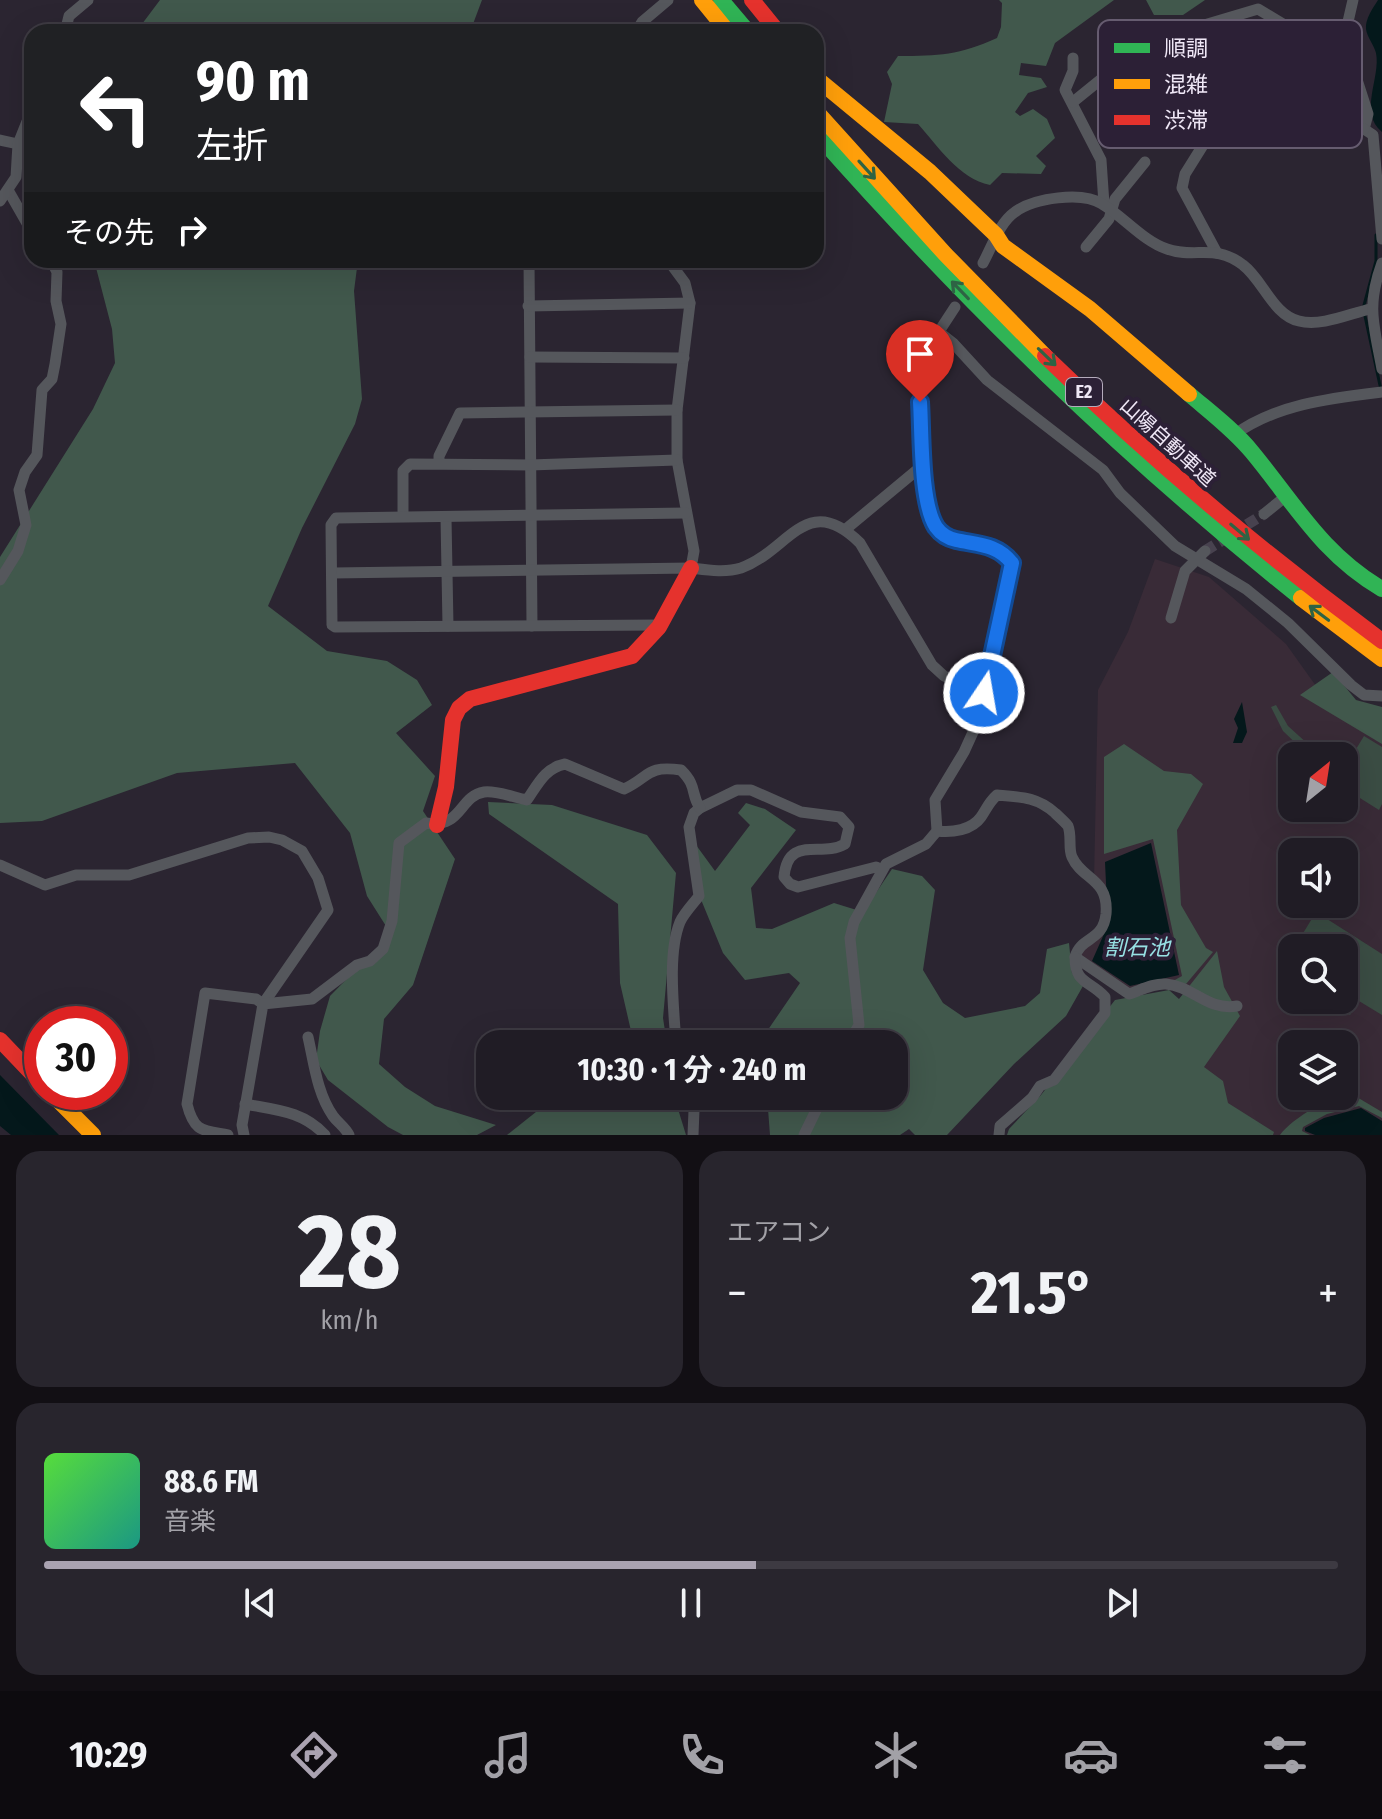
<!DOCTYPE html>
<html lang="ja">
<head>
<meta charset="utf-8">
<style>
	:root { --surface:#201c25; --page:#28252d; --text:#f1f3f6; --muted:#a2a1a7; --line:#3d3a42; --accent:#aaa3b1 }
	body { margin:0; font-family:"Fira Sans Condensed","Noto Sans JP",sans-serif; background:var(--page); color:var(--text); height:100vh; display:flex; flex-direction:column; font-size:30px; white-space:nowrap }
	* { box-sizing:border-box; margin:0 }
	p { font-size:26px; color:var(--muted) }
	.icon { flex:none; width:44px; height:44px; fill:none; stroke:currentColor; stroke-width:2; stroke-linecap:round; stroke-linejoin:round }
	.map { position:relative; height:1135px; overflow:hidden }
	.drawer { display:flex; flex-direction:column; gap:16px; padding:16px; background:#120f14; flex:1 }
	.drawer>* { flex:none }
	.guide { position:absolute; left:24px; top:24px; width:800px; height:244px; border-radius:24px; box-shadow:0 8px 32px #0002,0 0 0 2px var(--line); background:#202124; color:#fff; overflow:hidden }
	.needle { width:52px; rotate:30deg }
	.tools { position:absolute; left:1278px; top:742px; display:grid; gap:16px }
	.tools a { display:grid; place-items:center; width:80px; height:80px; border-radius:16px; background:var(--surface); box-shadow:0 8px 32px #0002,0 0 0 2px var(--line); font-size:40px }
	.speed { position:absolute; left:24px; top:1006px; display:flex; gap:16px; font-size:40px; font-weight:700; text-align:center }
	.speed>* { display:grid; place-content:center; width:104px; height:104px; border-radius:50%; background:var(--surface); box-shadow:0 8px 32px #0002,0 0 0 2px var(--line); line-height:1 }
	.speed .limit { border:12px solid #d22; background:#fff; color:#111 }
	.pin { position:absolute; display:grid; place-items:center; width:68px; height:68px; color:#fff; margin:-82px -34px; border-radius:50% 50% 50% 0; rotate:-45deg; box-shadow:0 0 8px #0007 }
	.pin .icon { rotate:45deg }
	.me { position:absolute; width:88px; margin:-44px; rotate:12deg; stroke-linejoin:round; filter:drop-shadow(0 0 6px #0008) }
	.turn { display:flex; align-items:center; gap:28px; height:168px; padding:0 40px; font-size:36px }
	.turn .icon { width:104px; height:104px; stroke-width:2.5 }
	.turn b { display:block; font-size:56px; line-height:68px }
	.then { display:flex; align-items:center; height:76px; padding:0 40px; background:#0003; gap:16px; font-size:30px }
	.big { font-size:60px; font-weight:700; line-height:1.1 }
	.drawer .widget { flex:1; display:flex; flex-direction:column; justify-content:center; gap:12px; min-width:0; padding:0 28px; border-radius:24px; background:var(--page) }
	.drawer .dial { align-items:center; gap:0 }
	.dial b { font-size:104px; line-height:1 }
	.song { display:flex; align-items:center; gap:24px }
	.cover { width:96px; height:96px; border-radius:12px; background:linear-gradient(135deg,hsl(110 70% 55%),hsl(170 70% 35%)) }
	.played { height:8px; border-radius:4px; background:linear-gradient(90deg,var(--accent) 55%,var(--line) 55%) }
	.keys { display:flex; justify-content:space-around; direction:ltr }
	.heat { display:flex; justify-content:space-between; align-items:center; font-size:44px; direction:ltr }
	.drawer .tiles { flex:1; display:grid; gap:16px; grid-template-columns:1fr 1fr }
	.widget:last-child { grid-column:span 2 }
	.trip { position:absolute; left:476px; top:1030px; width:432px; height:80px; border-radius:24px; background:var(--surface); box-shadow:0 8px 32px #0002,0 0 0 2px var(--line); font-weight:700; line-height:80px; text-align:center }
	.tab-bar { display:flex; height:128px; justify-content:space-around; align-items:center; background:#0d0b0f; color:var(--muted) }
	.tab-bar .icon { width:56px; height:56px }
	.tab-bar .current { color:var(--accent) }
	.tab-bar b { font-size:36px; color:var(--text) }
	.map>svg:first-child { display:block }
	.education { fill:#392b37; fill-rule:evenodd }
	.green { fill:#3b4d44 }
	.forest { fill:#41584c }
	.water { fill:#04181b }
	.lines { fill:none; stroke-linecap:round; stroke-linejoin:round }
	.stream { stroke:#04181b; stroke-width:3 }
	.street-tunnel { stroke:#48424f; stroke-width:11; stroke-dasharray:11 5.5; stroke-linecap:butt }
	.street { stroke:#55575c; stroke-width:11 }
	.fast { stroke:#30b455; stroke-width:16 }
	.slow { stroke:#ff9f0a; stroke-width:16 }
	.jam { stroke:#e5322d; stroke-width:16 }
	.oneway { stroke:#2e6344 }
	.route-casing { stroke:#114b97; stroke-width:20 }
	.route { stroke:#1a73e8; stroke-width:14 }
	.labels { text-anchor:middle; stroke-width:8; stroke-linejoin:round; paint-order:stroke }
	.shield { fill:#2c2036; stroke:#b4abbc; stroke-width:2 }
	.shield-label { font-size:18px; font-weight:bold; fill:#efe7f6 }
	.street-label { font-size:20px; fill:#efe7f6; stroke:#2c2036 }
	.water-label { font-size:22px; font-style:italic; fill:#97e1e4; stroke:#2c2036 }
	.key { fill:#2c2036; stroke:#665c70; stroke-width:2 }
	.key-label { font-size:22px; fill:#efe7f6 }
</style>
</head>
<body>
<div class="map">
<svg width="1382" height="1135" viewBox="0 0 1382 1135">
	<rect width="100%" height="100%" fill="#2b2531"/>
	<path class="education" d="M 1155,559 L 1209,577 L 1286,644 L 1321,693 L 1382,731 L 1382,1135 L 1155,1135 L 1215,1005 L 1168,984 L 1129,994 L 1080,961 L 1079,948 L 1103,927 L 1105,902 L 1094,880 L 1098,690 L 1128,632 ZM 1292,756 L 1344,756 L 1344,808 L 1292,808 ZM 1292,852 L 1344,852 L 1344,904 L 1292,904 ZM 1292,948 L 1344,948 L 1344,1000 L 1292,1000 ZM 1292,1044 L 1344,1044 L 1344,1096 L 1292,1096 Z"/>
	<g class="green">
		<path d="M 1276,705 L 1288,726 L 1309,745 L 1304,751 L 1283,731 L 1271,707 Z"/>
		<path d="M 1364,736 L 1382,747 L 1382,804 L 1379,810 L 1344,788 L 1344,769 Z"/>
		<path d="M 1316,912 L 1382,954 L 1382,1015 L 1359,1001 L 1350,1015 L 1327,1000 L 1344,1000 L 1344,948 L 1294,948 Z"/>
	</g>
	<g class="forest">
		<path d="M 160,0 L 482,0 L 470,32 L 136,32 Z"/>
		<path d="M 999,0 L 1114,0 L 1055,43 L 1046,66 L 1021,63 L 1019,75 L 1041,78 L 1047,87 L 1028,93 L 1015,112 L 1020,116 L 1033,109 L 1047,119 L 1055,138 L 1036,156 L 1046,166 L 1041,174 L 1002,173 L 990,185 C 959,179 938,146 918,124 L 884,122 L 892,84 L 887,72 L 898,56 C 939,56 959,55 997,38 L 1001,27 L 1002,3 Z"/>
		<path d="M 1146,0 L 1205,0 L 1183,15 L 1154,15 Z"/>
		<path d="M 94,260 L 358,260 L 354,291 L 362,399 L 355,424 L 302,528 L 268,606 L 327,651 L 387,661 L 417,680 L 432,705 L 396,733 L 435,776 L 423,811 L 455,859 L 413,985 L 384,1019 L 379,1064 L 405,1087 L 435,1106 L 496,1125 L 477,1135 L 403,1135 L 388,1127 L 328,1080 L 316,1060 L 320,1031 L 330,996 L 391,934 L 367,896 L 350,833 L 295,763 L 177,773 L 42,821 L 0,823 L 0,557 L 93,409 L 115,363 L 112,329 Z"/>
		<path d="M 1333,672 L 1356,700 L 1382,707 L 1382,744 L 1300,695 Z"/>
		<path d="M 1124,744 L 1164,771 L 1191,774 L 1203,784 L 1177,830 L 1181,905 L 1206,948 L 1213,952 L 1186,984 L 1173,981 L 1182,976 L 1153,839 L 1104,854 L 1104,757 Z"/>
		<path d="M 488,802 L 552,805 L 647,835 L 676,873 L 663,1018 L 667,1044 L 634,1044 L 620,983 L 618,904 L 489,814 Z"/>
		<path d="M 746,803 L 765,809 L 796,830 L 751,888 L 756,928 L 772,929 L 834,903 L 863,912 L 892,869 L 922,876 L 935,890 L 923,970 L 943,1003 L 965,1018 L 1025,1006 L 1040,993 L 1047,949 L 1069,943 L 1072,973 L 1083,986 L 1066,1016 L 1014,1064 L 947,1135 L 915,1135 L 909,1129 L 900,1135 L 770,1135 L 767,1096 L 894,1096 L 894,1044 L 770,1044 L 761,1040 L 800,983 L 789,973 L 745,980 L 723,953 L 702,902 L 696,845 L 715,871 L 750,825 L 738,813 Z"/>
		<path d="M 1217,951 L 1224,987 L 1240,1016 L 1204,1067 L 1223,1081 L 1228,1103 L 1274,1132 L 1273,1135 L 1007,1135 L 1009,1129 L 1041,1095 L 1115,1000 L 1169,990 L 1179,999 Z"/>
		<path d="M 1350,1093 L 1382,1112 L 1382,1118 L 1359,1106 L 1327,1114 L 1303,1127 L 1302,1131 L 1310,1135 L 1280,1135 C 1292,1118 1333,1095 1350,1093 Z"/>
		<path d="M 556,1096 L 674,1096 L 686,1135 L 507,1135 Z"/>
	</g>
	<g class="water">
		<path d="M 1378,0 L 1382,0 L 1382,132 C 1358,112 1381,78 1376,53 C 1374,45 1367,37 1366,29 C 1365,19 1373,8 1378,0 Z"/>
		<path d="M 1242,702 L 1247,732 L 1242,743 L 1233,743 L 1238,728 L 1234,719 Z"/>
		<path d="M 1151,843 L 1179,975 L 1130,986 L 1092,961 L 1108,925 L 1105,862 Z"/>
		<path d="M 0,1075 L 59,1135 L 11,1135 L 0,1126 Z"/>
		<path d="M 1361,1108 L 1382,1121 L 1382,1135 L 1315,1135 L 1305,1131 L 1305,1128 L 1324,1118 Z"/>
	</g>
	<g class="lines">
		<g class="stream">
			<path d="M 1363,309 L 1376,261 L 1376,235"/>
			<path d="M 1365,316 L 1381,390"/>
		</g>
		<path class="street-tunnel" d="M 1205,551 L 1264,514"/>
		<g class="street">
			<path d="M 1353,0 L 1344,39 L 1368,114 L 1364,129"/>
			<path d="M 65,32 L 69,16 L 88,0"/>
			<path d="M 636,32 L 642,22 L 668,0"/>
			<path d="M 1073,58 L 1073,71 L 1065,90 L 1101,160 L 1104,204"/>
			<path d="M 1073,102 L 1147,42 L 1258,9 L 1331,53 L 1346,53"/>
			<path d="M 1364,129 L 1373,135 L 1382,239"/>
			<path d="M 0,140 L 18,144"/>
			<path d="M 8,190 L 32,232"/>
			<path d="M 0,201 L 16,177 L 18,144 L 32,109"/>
			<path d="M 1086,247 L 1109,219 L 1115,199 L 1145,162"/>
			<path d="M 1217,253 L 1182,188 L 1185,174 L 1225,110 L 1237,106 L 1280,129 L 1306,129 L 1339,139 L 1364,129"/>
			<path d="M 529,260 L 532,626"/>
			<path d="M 668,260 L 685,283 L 690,303 L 677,410 L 677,460 L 694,551 L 691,568"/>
			<path d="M 983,263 C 992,247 999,223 1015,212 C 1034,198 1082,191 1102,204 C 1124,217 1143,241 1167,249 C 1195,259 1215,243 1243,265 C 1263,280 1273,315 1299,321 C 1320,327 1349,314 1370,309"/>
			<path d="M 1382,263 C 1366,307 1374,325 1382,369"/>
			<path d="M 528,306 L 690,303"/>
			<path d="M 939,332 L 953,343 L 987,380 L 1103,470 L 1120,493 L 1175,546 L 1246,589 L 1288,623 L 1351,685 L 1364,695 L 1382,696"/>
			<path d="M 530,357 L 684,358"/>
			<path d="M 1234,435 C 1276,404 1332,398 1382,392"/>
			<path d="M 439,463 L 439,456 L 460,413 L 677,410"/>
			<path d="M 1264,514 L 1285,497"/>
			<path d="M 403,516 L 403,471 L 410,464 L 530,465 L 677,460"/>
			<path d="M 446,518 L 448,626"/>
			<path d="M 846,529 L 923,465"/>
			<path d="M 333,573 L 691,568 C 707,570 725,573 741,568 C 789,551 806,490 860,543 L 932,665 L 944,676 L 984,693"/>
			<path d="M 0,580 L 18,551 L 26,525 L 19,490 L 25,472 L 37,455 L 42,390 L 52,379 L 55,364 L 61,324 L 56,301 L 57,272 L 51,260"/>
			<path d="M 1171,618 L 1185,571 L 1205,551"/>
			<path d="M 659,625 L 335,627 L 332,625 L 331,525 L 336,518 L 686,513"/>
			<path d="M 937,831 C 952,833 972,830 981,817 C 987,808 989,802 997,795 C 1021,797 1037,797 1055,813 C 1059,817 1065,822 1068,826 C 1072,836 1068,848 1072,857 C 1082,880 1109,878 1106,914 C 1103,942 1081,936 1075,957 L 1129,994 C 1141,990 1154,983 1166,984 C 1193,986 1207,1011 1237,1006"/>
			<path d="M 0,865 L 45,885 L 76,875 L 129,875 L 248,838 L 269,837 L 282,840 L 302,851 L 318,878 L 328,910 L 263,1004 L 256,999 L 205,993 L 187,1104 C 194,1132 202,1130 228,1135"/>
			<path d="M 308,1037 C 314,1063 317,1093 333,1116 C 338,1123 345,1127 349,1135"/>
			<path d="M 676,1044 C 674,1010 667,954 680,922 C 684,913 693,904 699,896 L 689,827 L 694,813 L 700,808 L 737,790 L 751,790 L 801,812 L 840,817 L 849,827 L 845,844 C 821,858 788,834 784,877 L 790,884 L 798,887 L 876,867 L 882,870"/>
			<path d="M 848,1044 L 859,1025 L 850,938 L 854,922 L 886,864 L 926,844 L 937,831 L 935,800 L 964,752 L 979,719 L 1012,563 C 991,537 971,550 946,537 C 918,521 920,402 919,370 L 923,356 L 955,307"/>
			<path d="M 688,1096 L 694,1110 L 693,1135"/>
			<path d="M 245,1104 C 276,1110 303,1111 325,1135"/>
			<path d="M 244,1135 L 242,1125 L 263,1004 L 312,999 L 357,965 L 370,961 L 383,949 L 392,921 L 399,843 L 426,823 C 462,829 459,796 484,792 C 496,790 515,798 527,800 C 538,784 545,768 565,764 L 624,789 C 650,777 646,765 681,770 C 698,787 690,793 700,808"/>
			<path d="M 804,1135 L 823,1096"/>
			<path d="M 999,1135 L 1000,1126 L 1032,1098 L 1040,1086 L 1054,1080 L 1105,1013 L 1105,997 C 1089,980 1075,984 1075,957"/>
		</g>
		<g class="fast">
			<path d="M 721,0 L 748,32"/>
			<path d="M 816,133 C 968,305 1122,455 1301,598"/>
			<path d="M 1189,394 C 1210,412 1234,430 1252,452 C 1295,504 1322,554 1382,589"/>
		</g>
		<g class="slow">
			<path d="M 702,0 L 728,32"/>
			<path d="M 816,78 L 930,172 L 996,235 L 1003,246 L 1090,309 L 1189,394"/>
			<path d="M 816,111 L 946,255 L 1045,356"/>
			<path d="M 1301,598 L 1382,659"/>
			<path d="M 50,1092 L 93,1135"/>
		</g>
		<g class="jam">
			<path d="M 752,0 L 778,32"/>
			<path d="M 1045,356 C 1151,459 1263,553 1382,641"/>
			<path d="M 437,825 L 446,787 L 453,720 L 459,708 L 470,699 L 632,656 L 659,627 L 691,568"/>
			<path d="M 0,1040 L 42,1084"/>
		</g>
	</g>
	<defs><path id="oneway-shaft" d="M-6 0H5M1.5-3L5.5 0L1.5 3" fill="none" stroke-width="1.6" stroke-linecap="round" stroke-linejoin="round" transform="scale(2)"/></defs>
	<g class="oneway">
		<use href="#oneway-shaft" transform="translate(867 170) rotate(48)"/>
		<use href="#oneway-shaft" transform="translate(960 290) rotate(-134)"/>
		<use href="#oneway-shaft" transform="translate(1047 357) rotate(44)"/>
		<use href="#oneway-shaft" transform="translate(1240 532) rotate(40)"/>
		<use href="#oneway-shaft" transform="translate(1319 613) rotate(-143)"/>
	</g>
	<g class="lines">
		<g class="route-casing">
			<path id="route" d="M 920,402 C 922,432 920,502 936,527 C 941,534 947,538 956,540 C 979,545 997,544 1012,563 L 984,693"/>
		</g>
		<use href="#route" class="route"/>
	</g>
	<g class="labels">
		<rect class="shield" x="1066" y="378" width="36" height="28" rx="6"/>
		<g class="shield-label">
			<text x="1084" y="398">E2</text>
		</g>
		<g class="street-label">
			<text transform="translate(1168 442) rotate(42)" y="7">山陽自動車道</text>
		</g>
		<g class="water-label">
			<text x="1137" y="955">割石池</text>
		</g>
	</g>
	<rect x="1098" y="20" width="264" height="128" rx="12" class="key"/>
	<rect x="1114" y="43" width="36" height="10" fill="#30b455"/>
	<rect x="1114" y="79" width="36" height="10" fill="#ff9f0a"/>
	<rect x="1114" y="115" width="36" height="10" fill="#e5322d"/>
	<g class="key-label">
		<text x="1164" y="56">順調</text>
		<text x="1164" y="92">混雑</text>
		<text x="1164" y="128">渋滞</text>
	</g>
</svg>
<div class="tools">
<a><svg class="needle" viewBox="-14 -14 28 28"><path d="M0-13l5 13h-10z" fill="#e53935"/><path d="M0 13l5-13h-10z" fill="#a2a1a7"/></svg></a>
<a><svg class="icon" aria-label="sound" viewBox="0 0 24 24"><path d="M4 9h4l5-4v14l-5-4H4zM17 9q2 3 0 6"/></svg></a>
<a><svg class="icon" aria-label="search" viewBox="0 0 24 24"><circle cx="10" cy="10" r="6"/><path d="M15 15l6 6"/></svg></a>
<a><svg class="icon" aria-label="layers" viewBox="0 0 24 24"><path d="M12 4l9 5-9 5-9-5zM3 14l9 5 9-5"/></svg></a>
</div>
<div class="speed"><div class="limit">30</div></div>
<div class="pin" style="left:920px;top:402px;background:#d93025"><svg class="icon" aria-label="arrive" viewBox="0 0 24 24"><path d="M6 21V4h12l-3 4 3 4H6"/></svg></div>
<svg class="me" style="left:984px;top:693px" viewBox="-20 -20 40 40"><circle r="17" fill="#1a73e8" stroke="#fff" stroke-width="3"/><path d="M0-11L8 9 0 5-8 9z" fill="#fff"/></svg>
<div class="trip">10:30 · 1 分 · 240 m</div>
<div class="guide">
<div class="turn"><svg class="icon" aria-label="left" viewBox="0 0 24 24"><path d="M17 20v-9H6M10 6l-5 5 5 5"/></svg><div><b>90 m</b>左折</div></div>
<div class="then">その先<svg class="icon" aria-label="right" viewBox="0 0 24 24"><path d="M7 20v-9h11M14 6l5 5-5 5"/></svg></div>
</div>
</div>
<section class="drawer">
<div class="tiles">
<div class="widget dial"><b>28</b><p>km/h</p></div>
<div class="widget"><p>エアコン</p>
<div class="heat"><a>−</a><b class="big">21.5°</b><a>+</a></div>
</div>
<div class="widget">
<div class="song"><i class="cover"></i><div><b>88.6 FM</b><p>音楽</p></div></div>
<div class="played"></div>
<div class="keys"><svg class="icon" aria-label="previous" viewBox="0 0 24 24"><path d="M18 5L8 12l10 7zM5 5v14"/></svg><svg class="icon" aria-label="pause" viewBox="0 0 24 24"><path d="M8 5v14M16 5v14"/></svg><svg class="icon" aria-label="next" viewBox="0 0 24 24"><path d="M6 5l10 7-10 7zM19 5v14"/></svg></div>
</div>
</div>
</section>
<nav class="tab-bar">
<b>10:29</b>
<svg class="icon current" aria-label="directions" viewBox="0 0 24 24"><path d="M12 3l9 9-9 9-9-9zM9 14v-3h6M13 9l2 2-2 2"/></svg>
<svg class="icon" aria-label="music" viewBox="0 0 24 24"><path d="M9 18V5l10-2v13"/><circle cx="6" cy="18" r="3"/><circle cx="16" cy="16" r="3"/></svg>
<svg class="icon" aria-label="phone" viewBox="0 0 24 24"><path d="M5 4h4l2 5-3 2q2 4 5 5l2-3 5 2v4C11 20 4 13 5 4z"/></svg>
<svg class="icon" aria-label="climate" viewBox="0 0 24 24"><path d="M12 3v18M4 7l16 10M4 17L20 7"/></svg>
<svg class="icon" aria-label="car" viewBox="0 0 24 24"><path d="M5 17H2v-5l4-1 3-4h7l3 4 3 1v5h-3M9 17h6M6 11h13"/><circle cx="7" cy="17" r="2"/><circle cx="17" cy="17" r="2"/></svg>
<svg class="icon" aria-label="filters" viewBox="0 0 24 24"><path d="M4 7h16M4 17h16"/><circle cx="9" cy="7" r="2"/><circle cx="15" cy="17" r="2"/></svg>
</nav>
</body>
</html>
